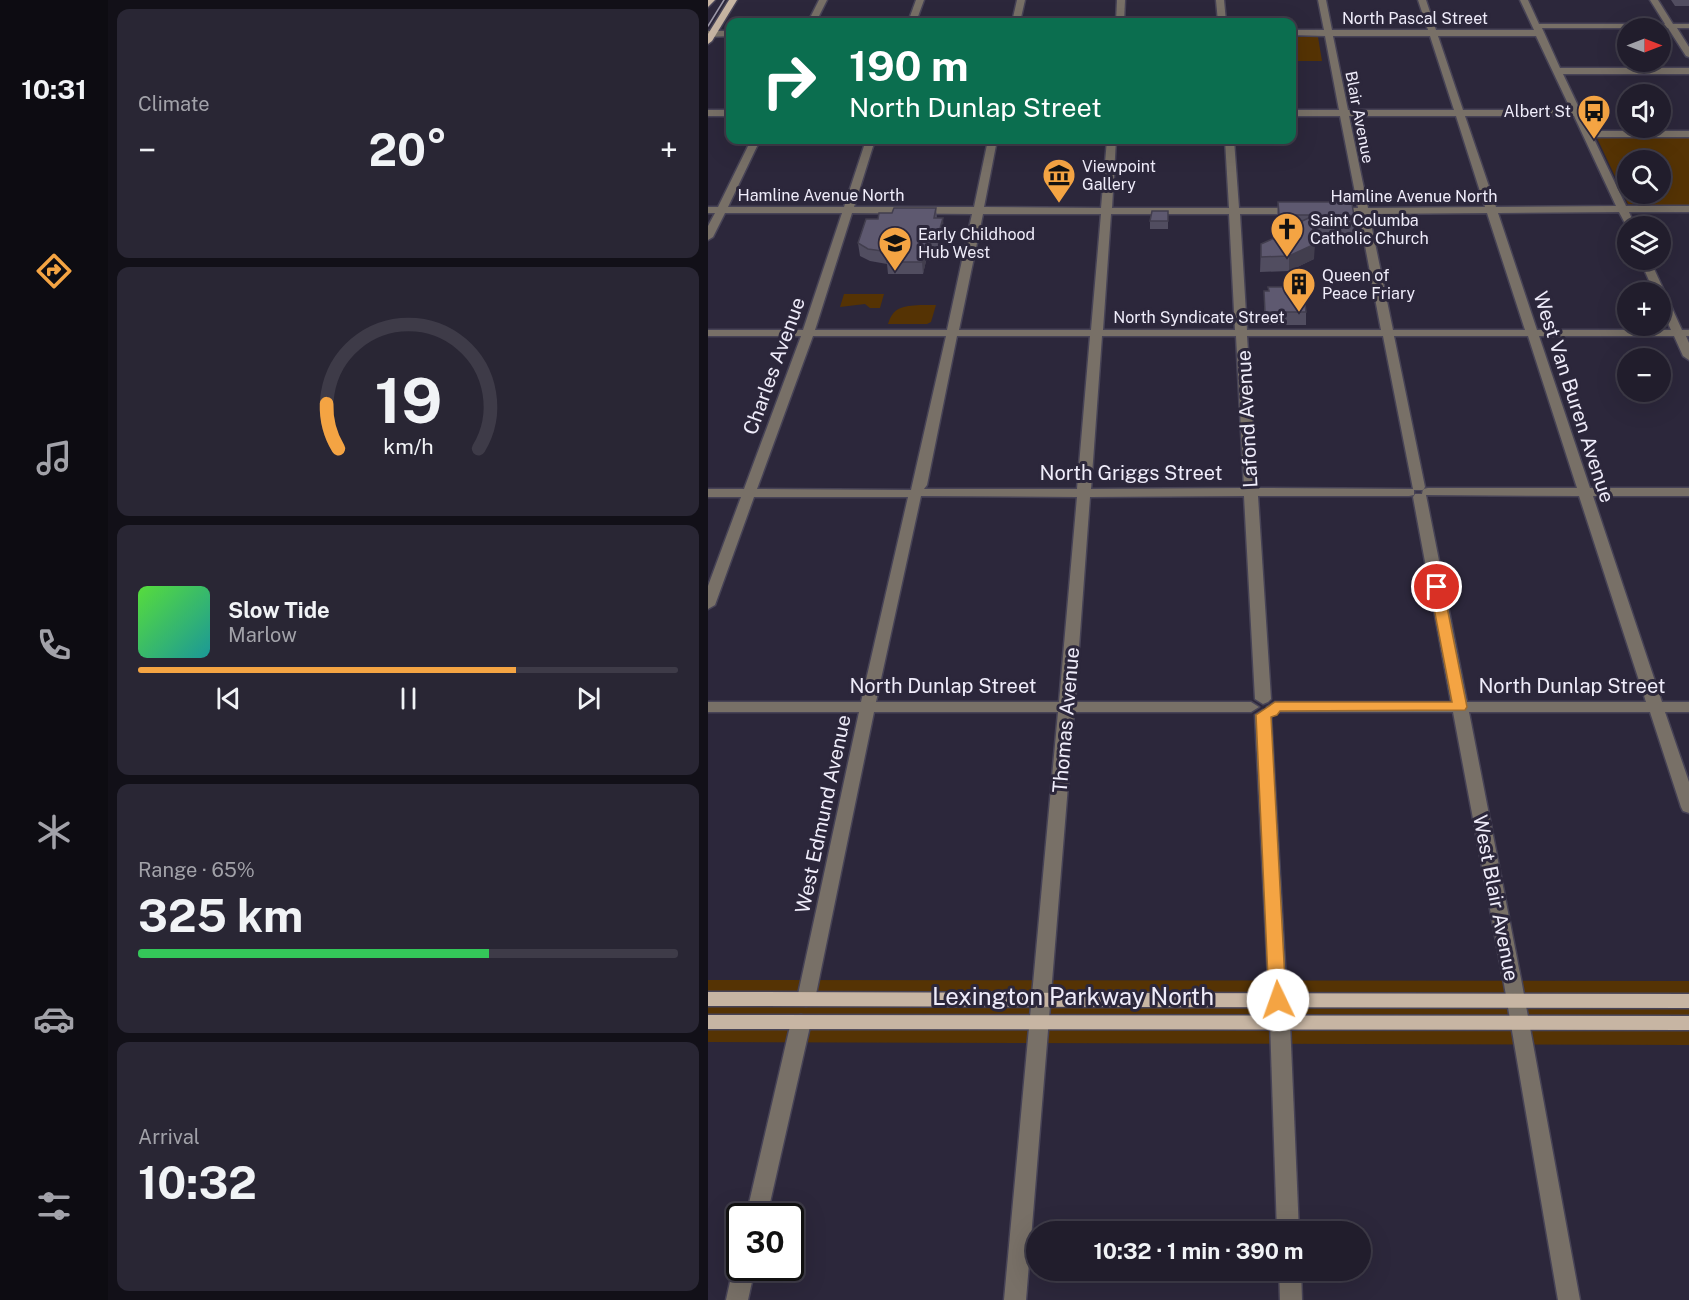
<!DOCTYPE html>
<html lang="en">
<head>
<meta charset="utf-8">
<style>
	:root { --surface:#211d2c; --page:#292634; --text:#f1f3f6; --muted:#a2a2a9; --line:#3e3b48; --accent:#f4a443 }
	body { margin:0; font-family:"Public Sans",sans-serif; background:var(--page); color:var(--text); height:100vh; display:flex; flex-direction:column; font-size:22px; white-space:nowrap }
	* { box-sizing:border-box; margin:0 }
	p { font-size:20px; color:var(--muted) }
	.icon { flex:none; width:33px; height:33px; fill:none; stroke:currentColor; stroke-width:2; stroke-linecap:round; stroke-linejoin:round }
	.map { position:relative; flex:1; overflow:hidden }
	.side { display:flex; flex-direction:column; gap:9px; padding:9px; background:#121018; width:600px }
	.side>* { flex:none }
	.guide { position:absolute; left:18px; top:18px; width:570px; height:126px; border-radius:12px; box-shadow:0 6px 24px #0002,0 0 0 2px var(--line); background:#0b6e4f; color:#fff; overflow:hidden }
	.needle { width:39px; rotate:90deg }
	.controls { position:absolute; left:909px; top:18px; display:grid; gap:12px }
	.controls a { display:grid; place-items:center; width:54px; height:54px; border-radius:50%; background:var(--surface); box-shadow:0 6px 24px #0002,0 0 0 2px var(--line); font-size:30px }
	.speed { position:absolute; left:18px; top:1203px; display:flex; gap:12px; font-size:30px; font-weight:700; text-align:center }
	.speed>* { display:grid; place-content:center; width:78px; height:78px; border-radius:50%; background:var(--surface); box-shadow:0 6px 24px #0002,0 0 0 2px var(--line); line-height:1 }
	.speed .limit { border:3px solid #111; border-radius:9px; background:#fff; color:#111 }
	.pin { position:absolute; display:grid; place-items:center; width:51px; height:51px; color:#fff; margin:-26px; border:3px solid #fff; border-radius:50%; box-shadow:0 2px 6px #0007 }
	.me { position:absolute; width:66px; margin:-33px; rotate:357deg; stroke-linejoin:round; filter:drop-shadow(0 0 4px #0008) }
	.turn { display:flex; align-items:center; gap:21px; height:126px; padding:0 24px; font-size:27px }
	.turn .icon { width:78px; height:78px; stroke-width:2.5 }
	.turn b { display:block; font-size:42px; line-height:51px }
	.big { font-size:45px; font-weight:700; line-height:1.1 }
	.side .tile { flex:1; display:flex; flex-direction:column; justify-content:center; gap:9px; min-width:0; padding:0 21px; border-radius:12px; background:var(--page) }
	.side .dial { align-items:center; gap:0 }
	.dial svg { height:156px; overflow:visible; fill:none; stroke:var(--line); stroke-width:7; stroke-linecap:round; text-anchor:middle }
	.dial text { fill:var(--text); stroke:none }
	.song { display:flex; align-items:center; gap:18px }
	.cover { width:72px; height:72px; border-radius:9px; background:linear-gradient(135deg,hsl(110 70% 55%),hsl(180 70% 35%)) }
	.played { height:6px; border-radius:3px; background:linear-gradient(90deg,var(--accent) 70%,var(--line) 70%) }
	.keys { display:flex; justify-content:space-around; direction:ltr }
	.heat { display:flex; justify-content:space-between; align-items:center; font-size:33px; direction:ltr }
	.charge { height:9px; border-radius:4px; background:linear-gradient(90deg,#34c759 65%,var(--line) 0) }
	.trip { position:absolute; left:318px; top:1221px; width:345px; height:60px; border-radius:30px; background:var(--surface); box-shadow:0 6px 24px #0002,0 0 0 2px var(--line); font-weight:700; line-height:60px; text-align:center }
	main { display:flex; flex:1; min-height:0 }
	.tab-bar { display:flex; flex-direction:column; width:108px; justify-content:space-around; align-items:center; background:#0d0c12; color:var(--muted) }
	.tab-bar .icon { width:42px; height:42px }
	.tab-bar .current { color:var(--accent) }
	.tab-bar b { font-size:27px; color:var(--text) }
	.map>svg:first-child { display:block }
	.green { fill:#553304; fill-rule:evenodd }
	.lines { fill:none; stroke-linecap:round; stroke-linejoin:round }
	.minor-casing { stroke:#474356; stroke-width:3 }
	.major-casing { stroke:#474356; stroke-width:3 }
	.minor { fill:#787067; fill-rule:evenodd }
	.major { fill:#c7b5a3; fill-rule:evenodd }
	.tram { stroke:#9c98a8; stroke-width:1.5 }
	.wall { fill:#514d60 }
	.shaded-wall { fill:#423e4e }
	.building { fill:#5e5970; stroke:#423e4e; stroke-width:1.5 }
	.route { fill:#f4a443; stroke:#9f6b2c; stroke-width:1.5 }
	.labels { text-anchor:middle; stroke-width:6; stroke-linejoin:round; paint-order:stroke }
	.far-street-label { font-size:16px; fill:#efecfa; stroke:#2c273b }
	.far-poi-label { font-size:16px; fill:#efecfa; stroke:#2c273b; text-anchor:start }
	.street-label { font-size:20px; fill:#efecfa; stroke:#2c273b }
	.near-street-label { font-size:24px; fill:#efecfa; stroke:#2c273b }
</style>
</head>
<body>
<main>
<nav class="tab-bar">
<b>10:31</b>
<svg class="icon current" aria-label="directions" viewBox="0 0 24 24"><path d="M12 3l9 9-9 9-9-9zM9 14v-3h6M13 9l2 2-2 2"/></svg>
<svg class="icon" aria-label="music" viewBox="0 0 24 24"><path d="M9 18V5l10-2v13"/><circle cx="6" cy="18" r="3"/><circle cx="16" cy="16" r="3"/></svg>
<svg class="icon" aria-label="phone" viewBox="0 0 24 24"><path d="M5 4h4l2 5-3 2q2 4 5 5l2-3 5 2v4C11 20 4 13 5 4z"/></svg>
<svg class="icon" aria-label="climate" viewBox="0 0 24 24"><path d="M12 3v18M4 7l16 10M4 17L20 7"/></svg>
<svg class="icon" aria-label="car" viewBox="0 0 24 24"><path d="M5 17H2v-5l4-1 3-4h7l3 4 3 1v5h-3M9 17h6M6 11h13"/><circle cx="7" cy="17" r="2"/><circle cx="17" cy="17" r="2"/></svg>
<svg class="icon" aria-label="filters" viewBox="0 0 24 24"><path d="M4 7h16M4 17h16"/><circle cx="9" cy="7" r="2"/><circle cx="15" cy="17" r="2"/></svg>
</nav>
<section class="side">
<div class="tile"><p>Climate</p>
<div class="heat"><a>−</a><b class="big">20°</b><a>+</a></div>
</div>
<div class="tile dial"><svg viewBox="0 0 100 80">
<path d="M14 69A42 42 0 1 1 86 69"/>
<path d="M14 69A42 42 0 0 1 8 46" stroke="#f4a443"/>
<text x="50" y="56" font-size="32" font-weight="700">19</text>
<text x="50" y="72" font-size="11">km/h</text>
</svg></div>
<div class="tile">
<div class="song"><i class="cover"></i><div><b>Slow Tide</b><p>Marlow</p></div></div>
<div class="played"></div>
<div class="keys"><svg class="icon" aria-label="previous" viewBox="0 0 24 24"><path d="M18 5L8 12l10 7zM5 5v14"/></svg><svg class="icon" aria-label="pause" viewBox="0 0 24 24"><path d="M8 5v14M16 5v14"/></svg><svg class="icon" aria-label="next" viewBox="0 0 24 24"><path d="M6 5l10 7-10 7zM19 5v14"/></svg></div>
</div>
<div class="tile"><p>Range · 65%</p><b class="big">325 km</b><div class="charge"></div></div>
<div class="tile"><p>Arrival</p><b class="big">10:32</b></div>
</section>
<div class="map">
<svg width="981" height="1300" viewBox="0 0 981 1300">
	<rect width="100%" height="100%" fill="#2c273b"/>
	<g class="green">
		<path d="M 584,37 L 610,37 L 614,61 L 584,61 Z"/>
		<path d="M 981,136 L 981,206 L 920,204 L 889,138 ZM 920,160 L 952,160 L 952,194 L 920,194 Z"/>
		<path d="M 136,294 L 176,294 L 172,308 L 162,308 L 157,304 L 132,307 Z"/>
		<path d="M 212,305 L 228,305 L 223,322 L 219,324 L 180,324 C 185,307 195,306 212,305 Z"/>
		<path d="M 0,980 L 981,981 L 981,1045 L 0,1042 Z"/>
	</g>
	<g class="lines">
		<g class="minor-casing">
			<g id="minor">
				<path d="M 111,0 L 119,0 L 108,22 L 100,22 Z"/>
				<path d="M 208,0 L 216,0 L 208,22 L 200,22 Z"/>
				<path d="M 309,0 L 317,0 L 312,22 L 304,22 Z"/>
				<path d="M 409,0 L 417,0 L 416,22 L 408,22 Z"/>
				<path d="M 508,0 L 516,0 L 518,22 L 510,22 Z"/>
				<path d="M 610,0 L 618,0 L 624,30 L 720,30 L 710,0 L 718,0 L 728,30 L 826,30 L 812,0 L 820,0 L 831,24 L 957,24 L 942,0 L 950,0 L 965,24 L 981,24 L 981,28 L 969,28 L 981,47 L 981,57 L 978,56 L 960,28 L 834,28 L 852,68 L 981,68 L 981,74 L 855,74 L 882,131 L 981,131 L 981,137 L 885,137 L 918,206 L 981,206 L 981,212 L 921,212 L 927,226 L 920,226 L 920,229 L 911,212 L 790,213 L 829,330 L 963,330 L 952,307 L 952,292 L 946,292 L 932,260 L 942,260 L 974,330 L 981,330 L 981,336 L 978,336 L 981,343 L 981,360 L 975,356 L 966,336 L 831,336 L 882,488 L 981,488 L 981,496 L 885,496 L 954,702 L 981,702 L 981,712 L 957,712 L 981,782 L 981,813 L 975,811 L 973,807 L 942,712 L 761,712 L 814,984 L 872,1300 L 850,1300 L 796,984 L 745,712 L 567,712 L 559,707 L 567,702 L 743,702 L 705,497 L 707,494 L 714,494 L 715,489 L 720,488 L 869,488 L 820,336 L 686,336 L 717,487 L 715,490 L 706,490 L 706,495 L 701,496 L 550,496 L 563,699 L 560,702 L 555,704 L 547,699 L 536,496 L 382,497 L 367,702 L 543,702 L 551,707 L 543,712 L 366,712 L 318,1300 L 296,1300 L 350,712 L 166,712 L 107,999 L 105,1004 L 98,1006 L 91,1004 L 89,999 L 151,712 L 0,712 L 0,702 L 153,702 L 200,497 L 46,497 L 7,605 L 0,609 L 0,586 L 33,497 L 0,497 L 0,489 L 36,489 L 93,336 L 0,336 L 0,330 L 95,330 L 134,213 L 17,213 L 5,237 L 0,240 L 0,226 L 7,213 L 0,213 L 0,207 L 10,207 L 43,140 L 52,140 L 20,207 L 136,207 L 158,140 L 167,140 L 146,207 L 266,207 L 280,140 L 289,140 L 276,207 L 393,208 L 399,140 L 408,140 L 404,208 L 521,208 L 517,140 L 526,140 L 531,208 L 588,208 L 593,211 L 588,214 L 532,214 L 539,330 L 673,330 L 651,214 L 627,214 L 622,211 L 627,208 L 650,208 L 632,116 L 584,116 L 584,110 L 631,110 L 617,36 L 584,35 L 584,30 L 616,30 ZM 625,36 L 722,36 L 746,110 L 640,110 ZM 730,36 L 828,36 L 863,110 L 755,110 ZM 641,116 L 748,116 L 777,207 L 660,208 ZM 757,116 L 866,116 L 908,206 L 788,207 ZM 144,213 L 264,214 L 239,330 L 107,330 ZM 779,213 L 817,330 L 685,330 L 661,214 ZM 275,214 L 393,214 L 383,330 L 251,330 ZM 403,214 L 521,214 L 527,330 L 395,330 ZM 105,336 L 238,336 L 203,490 L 49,489 ZM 249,336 L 382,336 L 369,489 L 216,489 L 219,485 ZM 394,336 L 528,336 L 536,488 L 383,489 ZM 539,336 L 675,336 L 705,489 L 549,488 ZM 718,495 L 871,496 L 938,702 L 759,702 ZM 213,496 L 369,497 L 351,702 L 168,702 Z"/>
				<path d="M 0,31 L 22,31 L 22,36 L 0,37 Z"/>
				<rect x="0" y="110" width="22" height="6"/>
				<path d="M 555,710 L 563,715 L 579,1000 L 577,1005 L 570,1007 L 563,1005 L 561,1000 L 547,715 Z"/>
				<path d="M 93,1015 L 100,1017 L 103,1022 L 59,1216 L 38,1216 L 83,1022 L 86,1017 Z"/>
				<path d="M 572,1015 L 579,1017 L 582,1022 L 591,1232 L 569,1232 L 562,1022 L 565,1017 Z"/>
				<path d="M 32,1260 L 32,1268 L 47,1268 L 40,1300 L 18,1300 L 25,1268 Z"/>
				<path d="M 571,1270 L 593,1270 L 594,1300 L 572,1300 Z"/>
			</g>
		</g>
		<g class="major-casing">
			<g id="major">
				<path d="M 0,0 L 7,0 L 0,7 Z"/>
				<path d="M 21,0 L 29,0 L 4,41 L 0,44 L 0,34 Z"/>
				<path d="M 0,992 L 981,994 L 981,1008 L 0,1006 Z"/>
				<path d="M 0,1015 L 981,1016 L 981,1030 L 0,1029 Z"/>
			</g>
		</g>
		<use href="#minor" class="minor"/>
		<use href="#major" class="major"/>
		<path class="tram" d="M 0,26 L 16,0"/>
	</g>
	<g class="wall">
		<path d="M 963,0 L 981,0 L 981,6 L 967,6 Z"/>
		<path d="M 570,202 L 647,222 L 646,236 L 606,238 L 606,259 L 581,271 L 552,272 L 553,244 L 573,235 L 573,231 L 576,230 L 570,230 L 569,216 Z"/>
		<path d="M 228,208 L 229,218 L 236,230 L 231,252 L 224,252 L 222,261 L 218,261 L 215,274 L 180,274 L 179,264 L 162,261 L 152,256 L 150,243 L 170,219 Z"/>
		<path d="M 460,211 L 460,229 L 442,229 L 442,221 Z"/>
		<path d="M 556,291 L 580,296 L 598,312 L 598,325 L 557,325 L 556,304 Z"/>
	</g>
	<g class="shaded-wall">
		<path d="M 235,218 L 236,230 L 231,252 L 229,239 Z"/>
		<path d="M 223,239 L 224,252 L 222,261 L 221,249 Z"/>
		<path d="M 607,244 L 606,259 L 581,271 L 581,256 Z"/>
		<path d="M 217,249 L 218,261 L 215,274 L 214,262 Z"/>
	</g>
	<g class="building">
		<path d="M 631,200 L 644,204 L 647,222 L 604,223 L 607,244 L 581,256 L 553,257 L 553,244 L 578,233 L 573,231 L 607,215 L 571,215 L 570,202 L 628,202 Z"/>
		<path d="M 186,208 L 228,208 L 226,218 L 235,218 L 229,239 L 223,239 L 221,249 L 217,249 L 214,262 L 179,262 L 182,252 L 160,249 L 150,243 L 158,219 L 170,219 L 171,213 L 184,213 Z"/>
		<path d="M 444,211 L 460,211 L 460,221 L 442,221 Z"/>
		<path d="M 560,287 L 579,287 L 580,296 L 596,296 L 598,312 L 557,312 L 556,291 L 561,291 Z"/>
	</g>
	<path class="route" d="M 729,583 L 735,587 L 759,707 L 757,710 L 572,711 L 569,715 L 563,717 L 578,1000 L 576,1005 L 570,1007 L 564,1005 L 561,1000 L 548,715 L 567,702 L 744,702 L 722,587 Z"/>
	<defs>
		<g id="bus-pin" transform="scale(1.725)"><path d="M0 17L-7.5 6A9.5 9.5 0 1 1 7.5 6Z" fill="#f4a443" stroke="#2c273b"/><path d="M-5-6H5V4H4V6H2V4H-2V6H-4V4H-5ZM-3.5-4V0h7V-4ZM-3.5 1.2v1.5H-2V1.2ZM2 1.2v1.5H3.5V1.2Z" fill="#111"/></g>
		<g id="museum-pin" transform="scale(1.725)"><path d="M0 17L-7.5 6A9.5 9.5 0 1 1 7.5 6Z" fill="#f4a443" stroke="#2c273b"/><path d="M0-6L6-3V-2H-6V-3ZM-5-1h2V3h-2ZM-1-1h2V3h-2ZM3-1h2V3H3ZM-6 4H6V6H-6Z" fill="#111"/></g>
		<g id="church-pin" transform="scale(1.725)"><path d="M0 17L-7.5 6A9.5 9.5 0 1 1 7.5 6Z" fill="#f4a443" stroke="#2c273b"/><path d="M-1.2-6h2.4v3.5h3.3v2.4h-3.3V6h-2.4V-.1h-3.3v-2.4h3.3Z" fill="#111"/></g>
		<g id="school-pin" transform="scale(1.725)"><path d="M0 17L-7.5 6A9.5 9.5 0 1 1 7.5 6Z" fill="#f4a443" stroke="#2c273b"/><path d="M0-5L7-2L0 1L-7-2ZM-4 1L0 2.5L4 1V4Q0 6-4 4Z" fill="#111"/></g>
		<g id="building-pin" transform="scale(1.725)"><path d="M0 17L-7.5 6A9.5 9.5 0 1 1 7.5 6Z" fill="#f4a443" stroke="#2c273b"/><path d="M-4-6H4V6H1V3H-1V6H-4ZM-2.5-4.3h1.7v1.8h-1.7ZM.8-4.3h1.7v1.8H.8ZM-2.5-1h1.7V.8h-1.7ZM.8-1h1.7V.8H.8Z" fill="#111"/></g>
	</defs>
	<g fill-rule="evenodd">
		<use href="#bus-pin" x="886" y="111"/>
		<use href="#museum-pin" x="351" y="175"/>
		<use href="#church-pin" x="579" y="229"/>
		<use href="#school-pin" x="187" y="243"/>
		<use href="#building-pin" x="591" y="284"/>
	</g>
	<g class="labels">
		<g class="far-street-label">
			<text x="707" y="24">North Pascal Street</text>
			<text transform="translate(652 117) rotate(79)" y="6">Blair Avenue</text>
			<text x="113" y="201">Hamline Avenue North</text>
			<text x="706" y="202">Hamline Avenue North</text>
			<text x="491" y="323">North Syndicate Street</text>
		</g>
		<g class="far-poi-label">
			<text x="863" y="117" text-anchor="end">Albert St</text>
			<text x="374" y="172">Viewpoint<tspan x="374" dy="18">Gallery</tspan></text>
			<text x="602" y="226">Saint Columba<tspan x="602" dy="18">Catholic Church</tspan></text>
			<text x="210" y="240">Early Childhood<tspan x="210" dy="18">Hub West</tspan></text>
			<text x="614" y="281">Queen of<tspan x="614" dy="18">Peace Friary</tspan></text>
		</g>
		<g class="street-label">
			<text transform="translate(66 366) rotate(-70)" y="7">Charles Avenue</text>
			<text transform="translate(866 397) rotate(72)" y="7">West Van Buren Avenue</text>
			<text transform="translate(539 419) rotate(-93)" y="7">Lafond Avenue</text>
			<text x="423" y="480">North Griggs Street</text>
			<text x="235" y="693">North Dunlap Street</text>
			<text x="864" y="693">North Dunlap Street</text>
			<text transform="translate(358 720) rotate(-85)" y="7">Thomas Avenue</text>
			<text transform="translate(115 814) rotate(-78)" y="7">West Edmund Avenue</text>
			<text transform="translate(788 898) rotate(79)" y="7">West Blair Avenue</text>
		</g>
		<g class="near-street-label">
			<text x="365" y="1005">Lexington Parkway North</text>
		</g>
	</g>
</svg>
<div class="controls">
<a><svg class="needle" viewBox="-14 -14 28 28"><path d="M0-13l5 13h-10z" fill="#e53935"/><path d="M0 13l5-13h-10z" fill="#a2a2a9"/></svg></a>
<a><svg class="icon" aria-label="sound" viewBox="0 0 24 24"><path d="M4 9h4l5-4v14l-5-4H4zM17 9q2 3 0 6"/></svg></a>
<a><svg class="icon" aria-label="search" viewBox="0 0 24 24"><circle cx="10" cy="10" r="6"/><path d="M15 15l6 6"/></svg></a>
<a><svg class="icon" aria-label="layers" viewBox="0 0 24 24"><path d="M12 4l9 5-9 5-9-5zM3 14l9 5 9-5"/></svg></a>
<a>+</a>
<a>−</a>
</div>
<div class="speed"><div class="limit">30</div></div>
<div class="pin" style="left:729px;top:587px;background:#d93025"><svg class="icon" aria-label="arrive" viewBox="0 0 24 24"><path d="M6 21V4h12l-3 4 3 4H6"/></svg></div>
<svg class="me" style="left:570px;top:1000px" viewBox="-20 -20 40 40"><circle r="19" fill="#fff"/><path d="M0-13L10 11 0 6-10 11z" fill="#f4a443"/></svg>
<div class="trip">10:32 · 1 min · 390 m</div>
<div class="guide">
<div class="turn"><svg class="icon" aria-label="right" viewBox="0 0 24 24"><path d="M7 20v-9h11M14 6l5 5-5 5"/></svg><div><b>190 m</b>North Dunlap Street</div></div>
</div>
</div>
</main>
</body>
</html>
